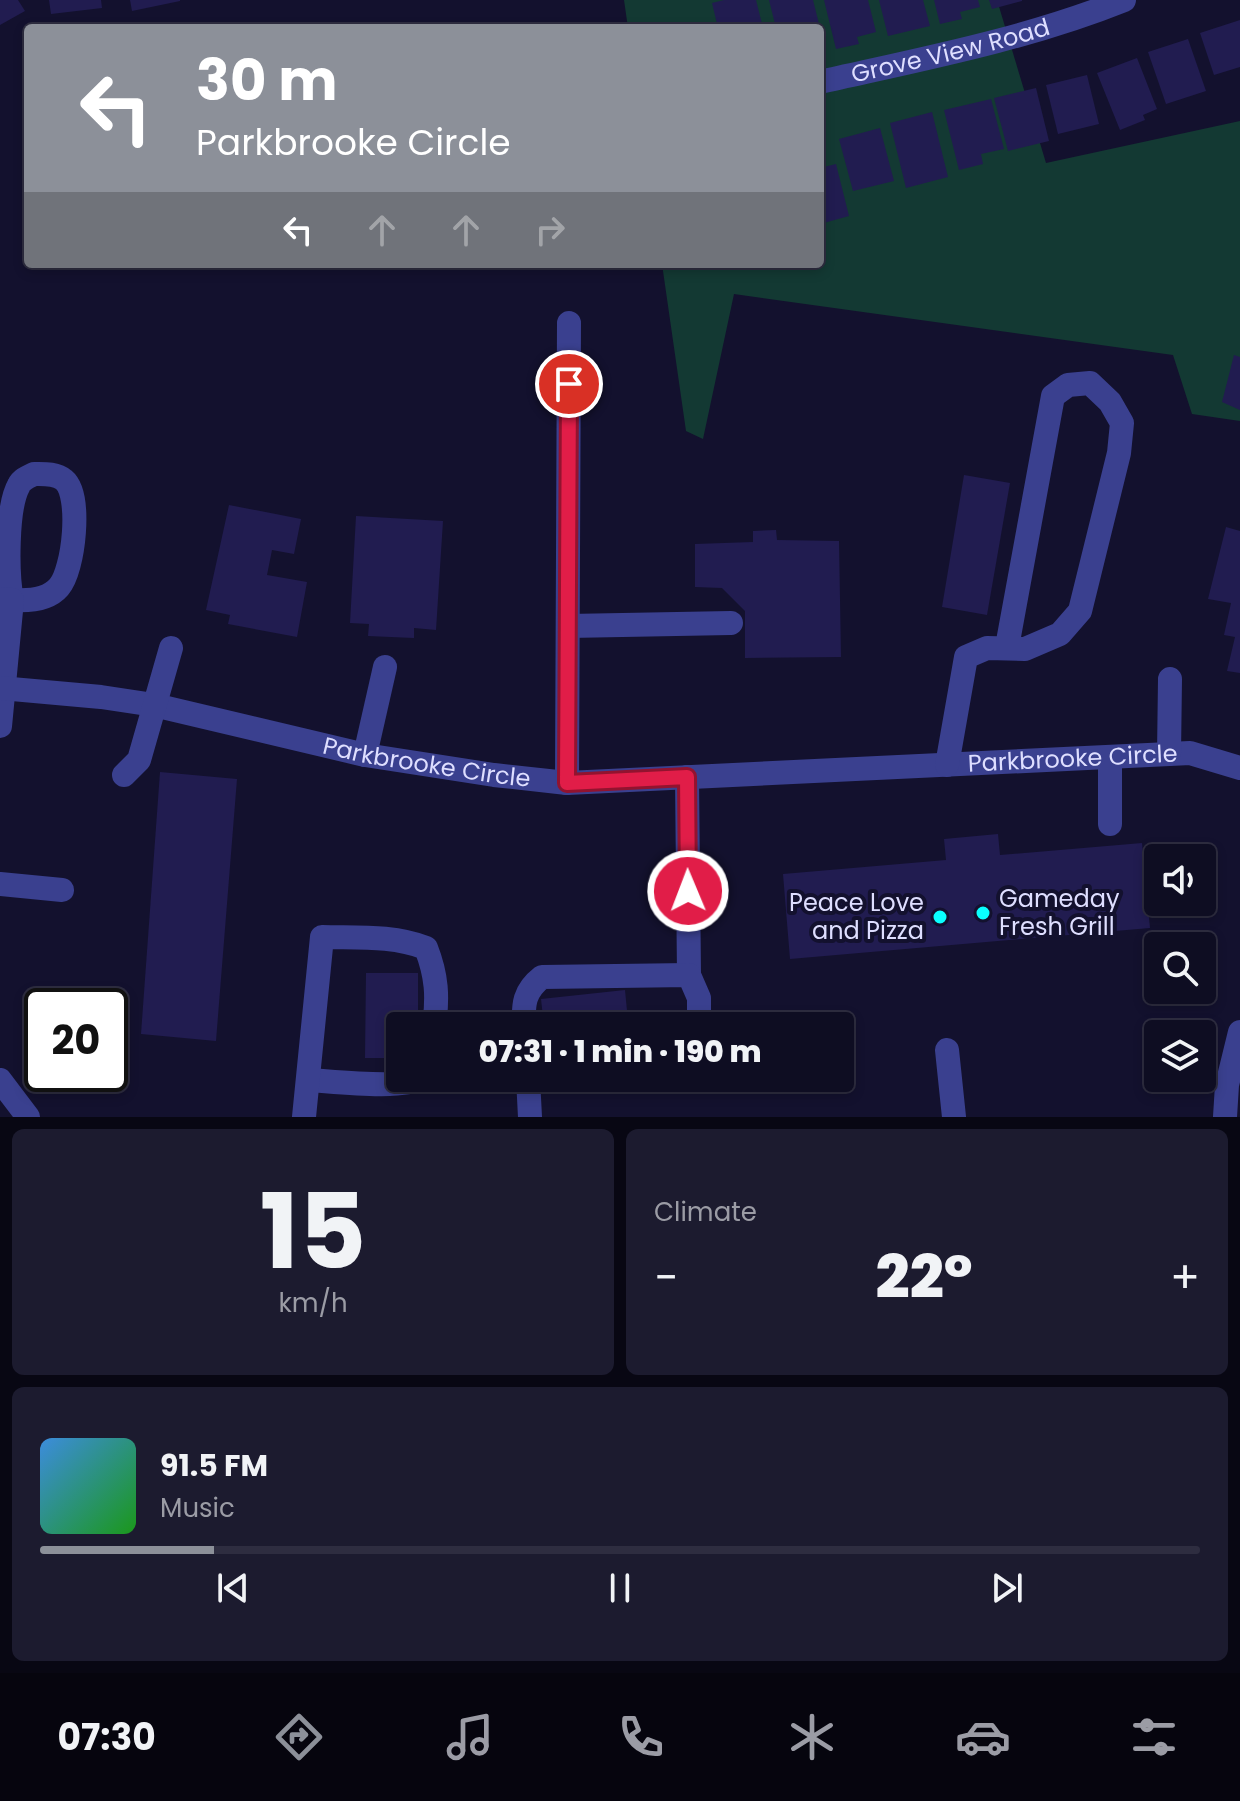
<!DOCTYPE html>
<html lang="en">
<head>
<meta charset="utf-8">
<style>
	:root { --surface:#0e0d22; --page:#1c1b2f; --text:#f1f3f6; --muted:#9b9ca5; --line:#2e2d40; --accent:#8c9099 }
	body { margin:0; font-family:Poppins,sans-serif; background:var(--page); color:var(--text); height:100vh; display:flex; flex-direction:column; font-size:30px; white-space:nowrap }
	* { box-sizing:border-box; margin:0 }
	p { font-size:26px; color:var(--muted) }
	.icon { flex:none; width:44px; height:44px; fill:none; stroke:currentColor; stroke-width:2; stroke-linecap:round; stroke-linejoin:round }
	.map { position:relative; height:1117px; overflow:hidden }
	.details { display:flex; flex-direction:column; gap:12px; padding:12px; background:#080713; flex:1 }
	.details>* { flex:none }
	.guide { position:absolute; left:24px; top:24px; width:800px; height:244px; border-radius:8px; box-shadow:0 4px 12px #0003,0 0 0 2px var(--line); background:#8c9099; color:#fff; overflow:hidden }
	.fabs { position:absolute; left:1144px; top:844px; display:grid; gap:16px }
	.fabs a { display:grid; place-items:center; width:72px; height:72px; border-radius:8px; background:var(--surface); box-shadow:0 4px 12px #0003,0 0 0 2px var(--line); font-size:40px }
	.speed { position:absolute; left:24px; top:988px; display:flex; gap:16px; font-size:40px; font-weight:700; text-align:center }
	.speed>* { display:grid; place-content:center; width:104px; height:104px; border-radius:50%; background:var(--surface); box-shadow:0 4px 12px #0003,0 0 0 2px var(--line); line-height:1 }
	.speed .limit { border:4px solid #111; border-radius:12px; background:#fff; color:#111 }
	.pin { position:absolute; display:grid; place-items:center; width:68px; height:68px; color:#fff; margin:-34px; border:4px solid #fff; border-radius:50%; box-shadow:0 2px 8px #0007 }
	.me { position:absolute; width:88px; margin:-44px; rotate:359deg; stroke-linejoin:round; filter:drop-shadow(0 0 6px #0008) }
	.turn { display:flex; align-items:center; gap:28px; height:168px; padding:0 40px; font-size:36px }
	.turn .icon { width:104px; height:104px; stroke-width:2.5 }
	.turn b { display:block; font-size:56px; line-height:68px }
	.lanes { display:flex; align-items:center; height:76px; padding:0 40px; background:#0003; justify-content:center; gap:40px; direction:ltr }
	.lanes .off { opacity:.35 }
	.big { font-size:60px; font-weight:800; line-height:1.1 }
	.details .widget { flex:1; display:flex; flex-direction:column; justify-content:center; gap:12px; min-width:0; padding:0 28px; border-radius:12px; background:var(--page) }
	.details .dial { align-items:center; gap:0 }
	.dial b { font-size:104px; line-height:1 }
	.song { display:flex; align-items:center; gap:24px }
	.cover { width:96px; height:96px; border-radius:12px; background:linear-gradient(135deg,hsl(210 70% 55%),hsl(120 70% 35%)) }
	.played { height:8px; border-radius:4px; background:linear-gradient(90deg,var(--accent) 15%,var(--line) 15%) }
	.keys { display:flex; justify-content:space-around; direction:ltr }
	.heat { display:flex; justify-content:space-between; align-items:center; font-size:44px; direction:ltr }
	.details .tiles { flex:1; display:grid; gap:12px; grid-template-columns:1fr 1fr }
	.widget:last-child { grid-column:span 2 }
	.trip { position:absolute; left:386px; top:1012px; width:468px; height:80px; border-radius:8px; background:var(--surface); box-shadow:0 4px 12px #0003,0 0 0 2px var(--line); font-weight:800; line-height:80px; text-align:center }
	.dock { display:flex; height:128px; justify-content:space-around; align-items:center; background:#06050e; color:var(--muted) }
	.dock .icon { width:56px; height:56px }
	.dock .on { color:var(--accent) }
	.dock b { font-size:36px; color:var(--text) }
	.map>svg:first-child { display:block }
	.green { fill:#133933 }
	.building { fill:#211c50 }
	.lines { fill:none; stroke-linecap:round; stroke-linejoin:round }
	.minor { stroke:#3a408f; stroke-width:24 }
	.route-casing { stroke:#92132f; stroke-width:20 }
	.route { stroke:#e11d48; stroke-width:14 }
	.poi-dot { fill:#0afffe; stroke:#13112e; stroke-width:3 }
	.labels { text-anchor:middle; stroke-width:8; stroke-linejoin:round; paint-order:stroke }
	.street-label { font-size:24px; fill:#dedeff; stroke:#13112e }
	.poi-label { font-size:24px; fill:#dedeff; stroke:#13112e; text-anchor:start }
</style>
</head>
<body>
<div class="map">
<svg width="1240" height="1117" viewBox="0 0 1240 1117">
	<rect width="100%" height="100%" fill="#13112e"/>
	<path class="green" d="M 624,0 L 997,0 L 1046,163 L 1240,121 L 1240,421 L 1192,414 L 1173,355 L 734,294 L 703,439 L 686,431 L 662,264 L 820,264 L 820,28 L 628,28 Z"/>
	<g class="building">
		<path d="M 0,0 L 18,0 L 25,11 L 0,25 Z"/>
		<path d="M 49,0 L 101,0 L 102,8 L 51,14 Z"/>
		<path d="M 130,0 L 180,0 L 180,1 L 132,11 Z"/>
		<path d="M 724,0 L 756,0 L 763,28 L 718,28 L 712,3 Z"/>
		<path d="M 769,0 L 813,0 L 820,28 L 776,28 Z"/>
		<path d="M 824,0 L 868,0 L 876,32 L 857,37 L 859,44 L 836,49 Z"/>
		<path d="M 879,0 L 923,0 L 930,26 L 888,36 Z"/>
		<path d="M 934,0 L 978,0 L 980,7 L 960,12 L 962,19 L 940,24 Z"/>
		<path d="M 989,0 L 1022,0 L 1022,1 L 992,9 Z"/>
		<path d="M 1240,20 L 1240,67 L 1214,75 L 1200,33 Z"/>
		<path d="M 1188,39 L 1206,91 L 1166,104 L 1148,52 Z"/>
		<path d="M 1137,58 L 1157,109 L 1143,115 L 1145,120 L 1120,130 L 1097,73 Z"/>
		<path d="M 1087,75 L 1099,124 L 1058,134 L 1046,85 Z"/>
		<path d="M 1036,88 L 1049,141 L 1008,151 L 994,98 Z"/>
		<path d="M 991,99 L 1004,149 L 981,154 L 983,164 L 959,170 L 944,110 Z"/>
		<path d="M 932,112 L 948,177 L 906,188 L 890,123 Z"/>
		<path d="M 880,128 L 894,181 L 853,191 L 839,139 Z"/>
		<path d="M 836,164 L 849,216 L 820,224 L 820,168 Z"/>
		<path d="M 1234,355 L 1240,357 L 1240,410 L 1222,402 Z"/>
		<path d="M 964,475 L 1010,483 L 987,615 L 942,607 Z"/>
		<path d="M 229,505 L 301,519 L 294,554 L 272,550 L 267,575 L 307,582 L 297,637 L 228,624 L 230,615 L 206,610 Z"/>
		<path d="M 356,516 L 443,521 L 436,630 L 414,628 L 414,638 L 368,636 L 369,624 L 350,623 Z"/>
		<path d="M 1226,527 L 1240,531 L 1240,673 L 1227,671 L 1235,637 L 1224,635 L 1231,603 L 1208,599 Z"/>
		<path d="M 776,530 L 777,540 L 839,541 L 841,657 L 745,658 L 745,611 L 722,588 L 695,587 L 695,544 L 753,542 L 753,531 Z"/>
		<path d="M 160,772 L 237,779 L 216,1041 L 141,1034 Z"/>
		<path d="M 998,834 L 1000,855 L 1142,843 L 1150,928 L 790,959 L 783,874 L 946,860 L 944,839 Z"/>
		<path d="M 366,973 L 418,973 L 418,1026 L 400,1026 L 400,1058 L 365,1058 Z"/>
		<path d="M 625,990 L 628,1021 L 619,1022 L 619,1026 L 544,1026 L 541,999 Z"/>
	</g>
	<g class="lines">
		<g class="minor">
			<path id="s1" d="M 820,82 C 922,59 1027,39 1124,0"/>
			<path d="M 34,474 C 43,474 56,473 64,480 C 82,495 74,570 59,587 C 48,600 27,601 12,600 C 7,575 6,508 19,485 C 22,479 28,477 34,474 Z"/>
			<path d="M 0,599 L 12,600 L 0,726"/>
			<path d="M 568,626 L 731,623"/>
			<path id="s2" d="M 0,688 L 101,697 L 154,705 L 365,755 L 494,775 L 567,783 L 1190,753 L 1240,768"/>
			<path d="M 1169,754 L 1170,679"/>
			<path d="M 365,755 L 385,667"/>
			<path d="M 1110,757 L 1110,824"/>
			<path d="M 947,765 L 966,657 L 987,648 L 1025,649 L 1060,634 L 1080,611 L 1119,453 L 1122,423 L 1110,402 L 1090,383 L 1068,385 L 1053,396 L 1007,647"/>
			<path d="M 124,775 L 139,760 L 171,648"/>
			<path d="M 687,777 L 689,975"/>
			<path d="M 567,783 L 569,323"/>
			<path d="M 0,884 L 62,890"/>
			<path d="M 524,1026 C 523,1004 524,991 542,977 L 689,975 L 699,998 L 699,1026"/>
			<path d="M 947,1050 L 954,1117"/>
			<path d="M 528,1078 L 530,1117"/>
			<path d="M 0,1080 L 28,1117"/>
			<path d="M 308,1080 C 330,1081 405,1090 421,1078"/>
			<path d="M 304,1117 L 322,937 C 357,938 393,935 426,948 C 437,976 438,997 434,1026"/>
			<path d="M 1225,1117 L 1227,1085 L 1240,1032"/>
		</g>
	</g>
	<g class="lines">
		<g class="route-casing">
			<path id="route" d="M 569,384 L 567,783 L 687,777 L 688,891"/>
		</g>
		<use href="#route" class="route"/>
	</g>
	<g class="poi-dot">
		<circle cx="983" cy="913" r="8"/>
		<circle cx="940" cy="917" r="8"/>
	</g>
	<g class="labels">
		<g class="street-label">
			<text dy="8" stroke="none"><textPath href="#s1" startOffset="134">Grove View Road</textPath></text>
			<text dy="8" stroke="none"><textPath href="#s2" startOffset="1082">Parkbrooke Circle</textPath></text>
			<text dy="8" stroke="none"><textPath href="#s2" startOffset="434">Parkbrooke Circle</textPath></text>
		</g>
		<g class="poi-label">
			<text x="999" y="907">Gameday<tspan x="999" dy="28">Fresh Grill</tspan></text>
			<text x="924" y="911" text-anchor="end">Peace Love<tspan x="924" dy="28">and Pizza</tspan></text>
		</g>
	</g>
</svg>
<div class="fabs">
<a><svg class="icon" aria-label="sound" viewBox="0 0 24 24"><path d="M4 9h4l5-4v14l-5-4H4zM17 9q2 3 0 6"/></svg></a>
<a><svg class="icon" aria-label="search" viewBox="0 0 24 24"><circle cx="10" cy="10" r="6"/><path d="M15 15l6 6"/></svg></a>
<a><svg class="icon" aria-label="layers" viewBox="0 0 24 24"><path d="M12 4l9 5-9 5-9-5zM3 14l9 5 9-5"/></svg></a>
</div>
<div class="speed"><div class="limit">20</div></div>
<div class="pin" style="left:569px;top:384px;background:#d93025"><svg class="icon" aria-label="arrive" viewBox="0 0 24 24"><path d="M6 21V4h12l-3 4 3 4H6"/></svg></div>
<svg class="me" style="left:688px;top:891px" viewBox="-20 -20 40 40"><circle r="17" fill="#e11d48" stroke="#fff" stroke-width="3"/><path d="M0-11L8 9 0 5-8 9z" fill="#fff"/></svg>
<div class="trip">07:31 · 1 min · 190 m</div>
<div class="guide">
<div class="turn"><svg class="icon" aria-label="left" viewBox="0 0 24 24"><path d="M17 20v-9H6M10 6l-5 5 5 5"/></svg><div><b>30 m</b>Parkbrooke Circle</div></div>
<div class="lanes"><svg class="icon" aria-label="left" viewBox="0 0 24 24"><path d="M17 20v-9H6M10 6l-5 5 5 5"/></svg><svg class="icon off" aria-label="ahead" viewBox="0 0 24 24"><path d="M12 20V5M6 11l6-6 6 6"/></svg><svg class="icon off" aria-label="ahead" viewBox="0 0 24 24"><path d="M12 20V5M6 11l6-6 6 6"/></svg><svg class="icon off" aria-label="right" viewBox="0 0 24 24"><path d="M7 20v-9h11M14 6l5 5-5 5"/></svg></div>
</div>
</div>
<section class="details">
<div class="tiles">
<div class="widget dial"><b>15</b><p>km/h</p></div>
<div class="widget"><p>Climate</p>
<div class="heat"><a>−</a><b class="big">22°</b><a>+</a></div>
</div>
<div class="widget">
<div class="song"><i class="cover"></i><div><b>91.5 FM</b><p>Music</p></div></div>
<div class="played"></div>
<div class="keys"><svg class="icon" aria-label="previous" viewBox="0 0 24 24"><path d="M18 5L8 12l10 7zM5 5v14"/></svg><svg class="icon" aria-label="pause" viewBox="0 0 24 24"><path d="M8 5v14M16 5v14"/></svg><svg class="icon" aria-label="next" viewBox="0 0 24 24"><path d="M6 5l10 7-10 7zM19 5v14"/></svg></div>
</div>
</div>
</section>
<nav class="dock">
<b>07:30</b>
<svg class="icon on" aria-label="directions" viewBox="0 0 24 24"><path d="M12 3l9 9-9 9-9-9zM9 14v-3h6M13 9l2 2-2 2"/></svg>
<svg class="icon" aria-label="music" viewBox="0 0 24 24"><path d="M9 18V5l10-2v13"/><circle cx="6" cy="18" r="3"/><circle cx="16" cy="16" r="3"/></svg>
<svg class="icon" aria-label="phone" viewBox="0 0 24 24"><path d="M5 4h4l2 5-3 2q2 4 5 5l2-3 5 2v4C11 20 4 13 5 4z"/></svg>
<svg class="icon" aria-label="climate" viewBox="0 0 24 24"><path d="M12 3v18M4 7l16 10M4 17L20 7"/></svg>
<svg class="icon" aria-label="car" viewBox="0 0 24 24"><path d="M5 17H2v-5l4-1 3-4h7l3 4 3 1v5h-3M9 17h6M6 11h13"/><circle cx="7" cy="17" r="2"/><circle cx="17" cy="17" r="2"/></svg>
<svg class="icon" aria-label="filters" viewBox="0 0 24 24"><path d="M4 7h16M4 17h16"/><circle cx="9" cy="7" r="2"/><circle cx="15" cy="17" r="2"/></svg>
</nav>
</body>
</html>
